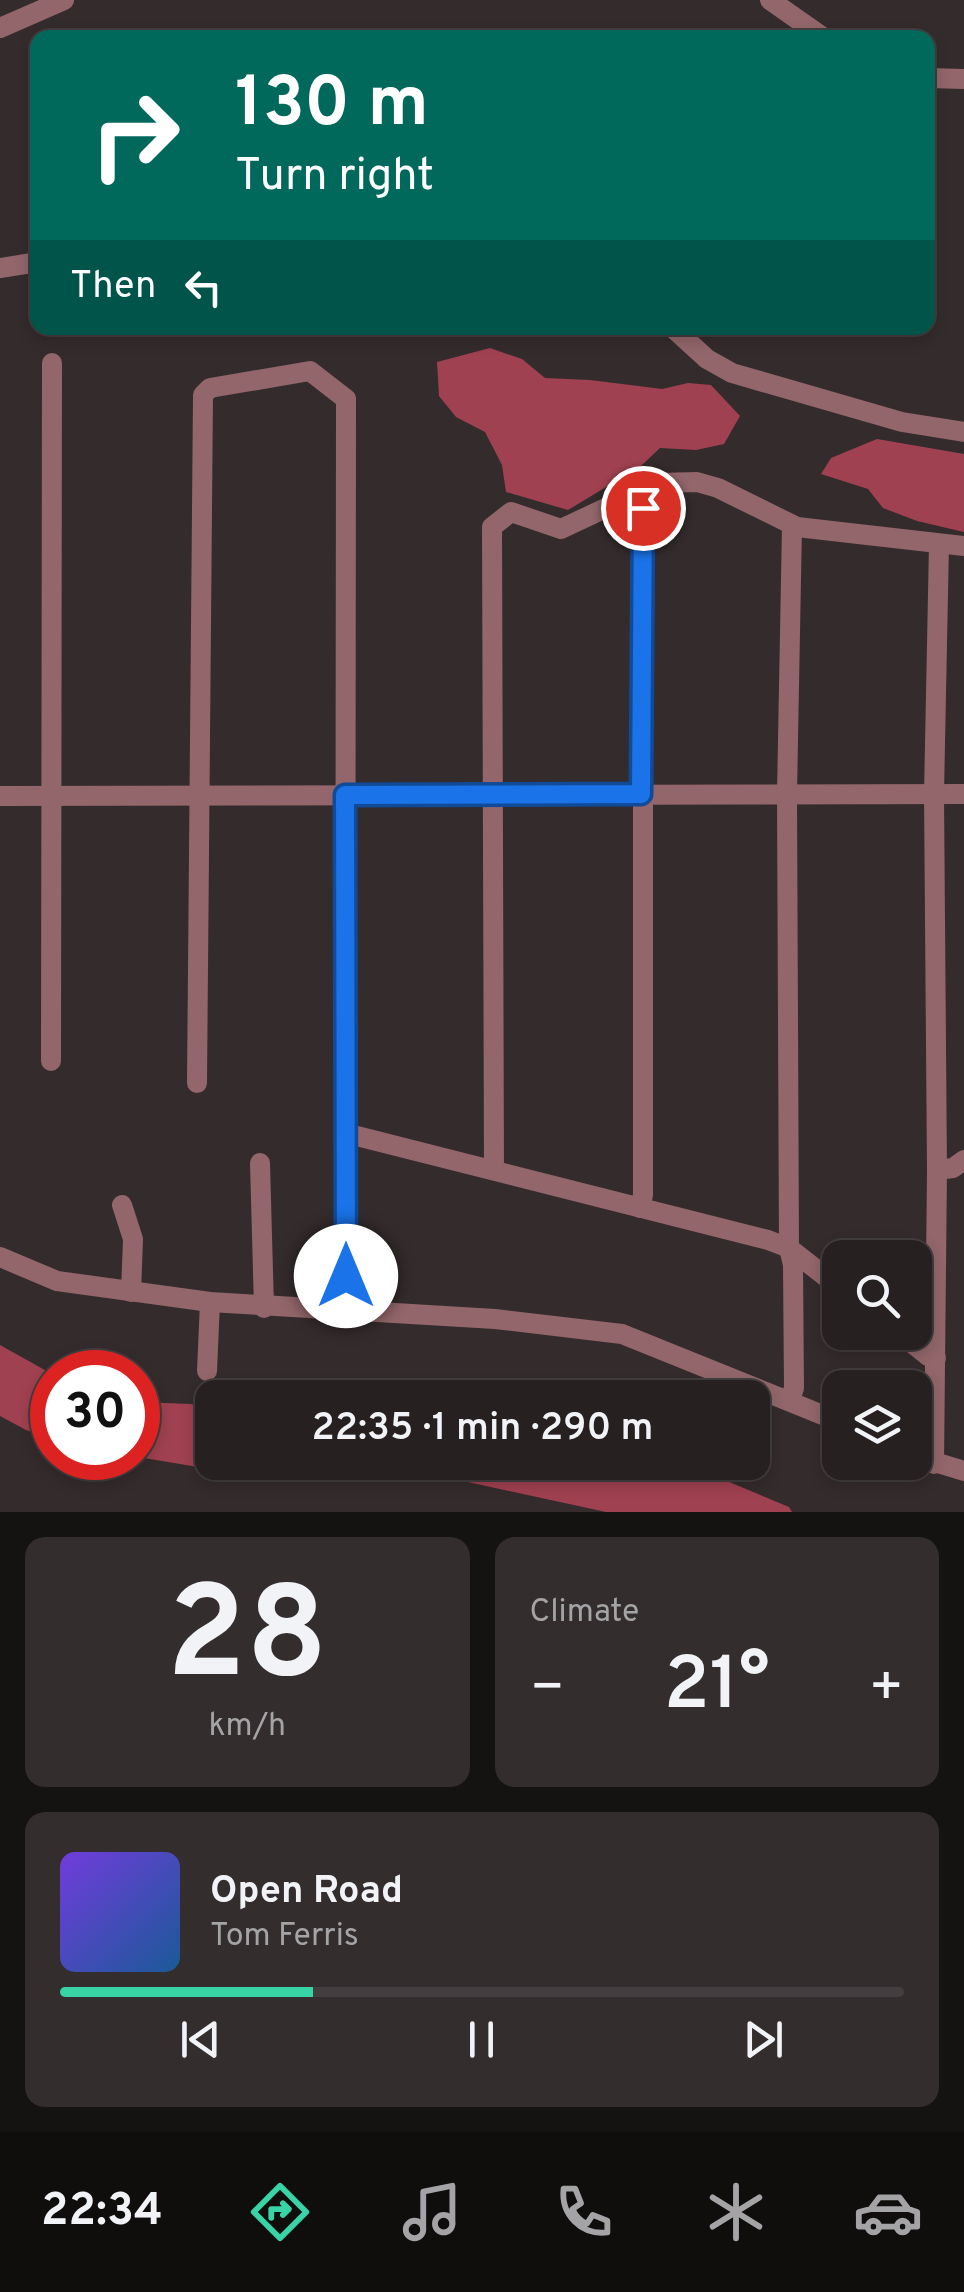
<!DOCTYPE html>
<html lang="en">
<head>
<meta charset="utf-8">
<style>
	:root { --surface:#272021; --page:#332d2e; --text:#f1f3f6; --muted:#a4a3a5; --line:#433e3f; --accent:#38d4a6 }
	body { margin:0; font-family:Overpass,sans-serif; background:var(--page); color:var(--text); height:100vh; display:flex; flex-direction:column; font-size:38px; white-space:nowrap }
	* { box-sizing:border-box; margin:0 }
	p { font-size:32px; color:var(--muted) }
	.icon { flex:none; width:55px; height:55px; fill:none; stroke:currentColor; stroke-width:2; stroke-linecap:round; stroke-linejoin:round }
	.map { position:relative; height:1512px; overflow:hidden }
	.sheet { display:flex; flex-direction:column; gap:25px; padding:25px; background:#151212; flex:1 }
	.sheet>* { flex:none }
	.guide { position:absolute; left:30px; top:30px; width:905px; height:305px; border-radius:20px; box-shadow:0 5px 15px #0003,0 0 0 2px var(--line); background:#00695c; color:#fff; overflow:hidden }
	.tools { position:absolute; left:822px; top:1240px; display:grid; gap:20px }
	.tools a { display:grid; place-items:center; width:110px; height:110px; border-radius:20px; background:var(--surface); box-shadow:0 5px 15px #0003,0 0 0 2px var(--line); font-size:50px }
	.speed { position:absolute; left:30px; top:1350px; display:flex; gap:20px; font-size:50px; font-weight:700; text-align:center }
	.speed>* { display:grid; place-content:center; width:130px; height:130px; border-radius:50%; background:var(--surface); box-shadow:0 5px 15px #0003,0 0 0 2px var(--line); line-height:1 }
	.speed .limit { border:15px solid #d22; background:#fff; color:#111 }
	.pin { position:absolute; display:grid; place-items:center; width:85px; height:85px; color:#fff; margin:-42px; border:5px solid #fff; border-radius:50%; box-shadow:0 2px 10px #0007 }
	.me { position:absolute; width:110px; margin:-55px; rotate:0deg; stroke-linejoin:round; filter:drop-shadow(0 0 8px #0008) }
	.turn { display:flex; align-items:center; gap:35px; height:210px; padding:0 40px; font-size:45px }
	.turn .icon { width:130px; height:130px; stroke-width:2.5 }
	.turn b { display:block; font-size:70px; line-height:85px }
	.then { display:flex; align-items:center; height:95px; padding:0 40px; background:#0003; gap:20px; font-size:38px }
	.big { font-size:75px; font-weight:600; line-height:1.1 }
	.sheet .widget { flex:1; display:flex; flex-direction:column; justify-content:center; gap:15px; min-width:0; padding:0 35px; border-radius:20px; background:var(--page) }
	.sheet .dial { align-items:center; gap:0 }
	.dial b { font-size:130px; line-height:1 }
	.song { display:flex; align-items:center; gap:30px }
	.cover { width:120px; height:120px; border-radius:15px; background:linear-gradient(135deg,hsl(260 70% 55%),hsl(210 70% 35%)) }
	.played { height:10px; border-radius:5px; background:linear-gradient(90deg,var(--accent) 30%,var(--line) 30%) }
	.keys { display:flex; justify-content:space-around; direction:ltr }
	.heat { display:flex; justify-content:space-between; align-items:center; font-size:55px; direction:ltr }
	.sheet .tiles { flex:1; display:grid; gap:25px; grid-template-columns:1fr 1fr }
	.widget:last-child { grid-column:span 2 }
	.trip { position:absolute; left:195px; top:1380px; width:575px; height:100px; border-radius:20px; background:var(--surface); box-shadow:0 5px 15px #0003,0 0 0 2px var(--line); font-weight:600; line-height:100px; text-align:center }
	.dock { display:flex; height:160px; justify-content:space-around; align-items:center; background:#100d0d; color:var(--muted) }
	.dock .icon { width:70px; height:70px }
	.dock .active { color:var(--accent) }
	.dock b { font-size:45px; color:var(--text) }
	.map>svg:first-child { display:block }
	.forest { fill:#a04151 }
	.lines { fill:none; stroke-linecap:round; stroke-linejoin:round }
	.minor { stroke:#92666a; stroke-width:20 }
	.route-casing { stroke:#114b97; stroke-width:25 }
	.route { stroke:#1a73e8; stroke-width:18 }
</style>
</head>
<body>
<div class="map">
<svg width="964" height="1512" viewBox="0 0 964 1512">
	<rect width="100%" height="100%" fill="#342b2c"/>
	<g class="forest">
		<path d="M 490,348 L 522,359 L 545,378 L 590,380 L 662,389 L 688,383 L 711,385 L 740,416 L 724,444 L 696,450 L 660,448 L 641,466 L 568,510 L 506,492 L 502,465 L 485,432 L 456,417 L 439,396 L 437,362 Z"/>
		<path d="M 877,439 L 964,454 L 964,532 L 917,521 L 883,508 L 868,489 L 821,474 L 831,458 Z"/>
		<path d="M 0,1345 L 52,1374 L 52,1438 L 26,1430 L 0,1416 Z"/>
		<path d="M 138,1402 L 191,1404 L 212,1411 L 212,1462 L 299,1463 L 198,1467 L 138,1457 Z"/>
		<path d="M 311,1463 L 707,1463 L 727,1481 L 789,1507 L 792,1512 L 606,1512 L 422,1472 Z"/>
	</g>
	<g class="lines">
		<g class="minor">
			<path d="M 770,0 L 824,38"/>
			<path d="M 0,28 L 64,0"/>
			<path d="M 928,78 L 964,79"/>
			<path d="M 0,268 L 38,262"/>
			<path d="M 673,328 L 707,359 L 732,373 L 902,422 L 964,432"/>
			<path d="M 637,495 L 643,508 L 643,1195 L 640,1208"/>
			<path d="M 0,796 L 964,794"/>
			<path d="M 51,1061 L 52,363"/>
			<path d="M 197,1083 L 203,395 L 210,388 L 310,371 L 346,399 L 345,1312"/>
			<path d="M 345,1133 L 768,1240 L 789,1248 L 840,1288"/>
			<path d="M 260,1163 L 264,1308"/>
			<path d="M 494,1169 L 492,527 L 511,512 L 561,529 L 659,483 L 697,482 L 718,488 L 797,527 L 964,546"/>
			<path d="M 937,1170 L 953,1168 L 964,1160"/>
			<path d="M 122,1205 L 133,1239 L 131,1292"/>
			<path d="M 0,1257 L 57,1281 L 210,1302 L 495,1319 L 622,1334 L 840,1422"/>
			<path d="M 898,1332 L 928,1356 L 936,1358"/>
			<path d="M 207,1371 L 210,1302"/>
			<path d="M 790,1400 L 794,1388 L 793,1265 L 789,1248 L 787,794 L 792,525"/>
			<path d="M 915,1456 L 964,1471"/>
			<path d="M 934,1464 L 937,1170 L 934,794 L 939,544"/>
		</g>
	</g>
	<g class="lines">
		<g class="route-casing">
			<path id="route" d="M 346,1276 L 345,795 L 641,794 L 643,508"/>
		</g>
		<use href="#route" class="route"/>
	</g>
</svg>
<div class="tools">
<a><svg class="icon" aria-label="search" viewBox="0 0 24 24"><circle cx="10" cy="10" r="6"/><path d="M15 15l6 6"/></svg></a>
<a><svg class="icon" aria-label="layers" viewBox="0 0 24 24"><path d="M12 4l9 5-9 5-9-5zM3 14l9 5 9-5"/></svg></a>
</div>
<div class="speed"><div class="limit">30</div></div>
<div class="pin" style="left:643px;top:508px;background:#d93025"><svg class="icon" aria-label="arrive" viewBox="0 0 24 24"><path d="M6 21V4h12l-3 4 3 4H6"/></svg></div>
<svg class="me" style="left:346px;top:1276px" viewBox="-20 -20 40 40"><circle r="19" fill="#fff"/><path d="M0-13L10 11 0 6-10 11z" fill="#1a73e8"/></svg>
<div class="trip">22:35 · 1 min · 290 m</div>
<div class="guide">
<div class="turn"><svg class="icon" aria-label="right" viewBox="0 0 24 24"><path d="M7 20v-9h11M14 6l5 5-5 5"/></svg><div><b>130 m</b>Turn right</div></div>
<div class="then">Then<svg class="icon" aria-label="left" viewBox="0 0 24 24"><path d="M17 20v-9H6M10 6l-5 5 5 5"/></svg></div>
</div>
</div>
<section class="sheet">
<div class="tiles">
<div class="widget dial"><b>28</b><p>km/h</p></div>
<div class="widget"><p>Climate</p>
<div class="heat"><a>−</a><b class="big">21°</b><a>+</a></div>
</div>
<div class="widget">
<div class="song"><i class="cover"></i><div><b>Open Road</b><p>Tom Ferris</p></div></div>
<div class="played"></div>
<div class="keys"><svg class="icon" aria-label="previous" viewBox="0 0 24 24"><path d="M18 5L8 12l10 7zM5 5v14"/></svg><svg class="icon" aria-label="pause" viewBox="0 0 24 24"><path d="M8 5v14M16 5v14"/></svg><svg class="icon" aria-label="next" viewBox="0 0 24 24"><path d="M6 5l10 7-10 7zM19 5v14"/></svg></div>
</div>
</div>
</section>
<nav class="dock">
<b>22:34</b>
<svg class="icon active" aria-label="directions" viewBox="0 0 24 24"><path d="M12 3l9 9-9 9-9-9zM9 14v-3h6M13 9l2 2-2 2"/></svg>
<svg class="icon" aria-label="music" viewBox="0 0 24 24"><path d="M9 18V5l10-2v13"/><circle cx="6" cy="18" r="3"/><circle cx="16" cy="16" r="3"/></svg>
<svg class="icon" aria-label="phone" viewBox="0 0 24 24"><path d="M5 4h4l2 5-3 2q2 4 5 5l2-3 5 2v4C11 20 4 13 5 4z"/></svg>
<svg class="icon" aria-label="climate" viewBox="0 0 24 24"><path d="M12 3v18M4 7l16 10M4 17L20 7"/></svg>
<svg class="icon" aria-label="car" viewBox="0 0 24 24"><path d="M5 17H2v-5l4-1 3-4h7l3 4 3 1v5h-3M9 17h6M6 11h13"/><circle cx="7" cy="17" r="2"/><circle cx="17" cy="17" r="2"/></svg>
</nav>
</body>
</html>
